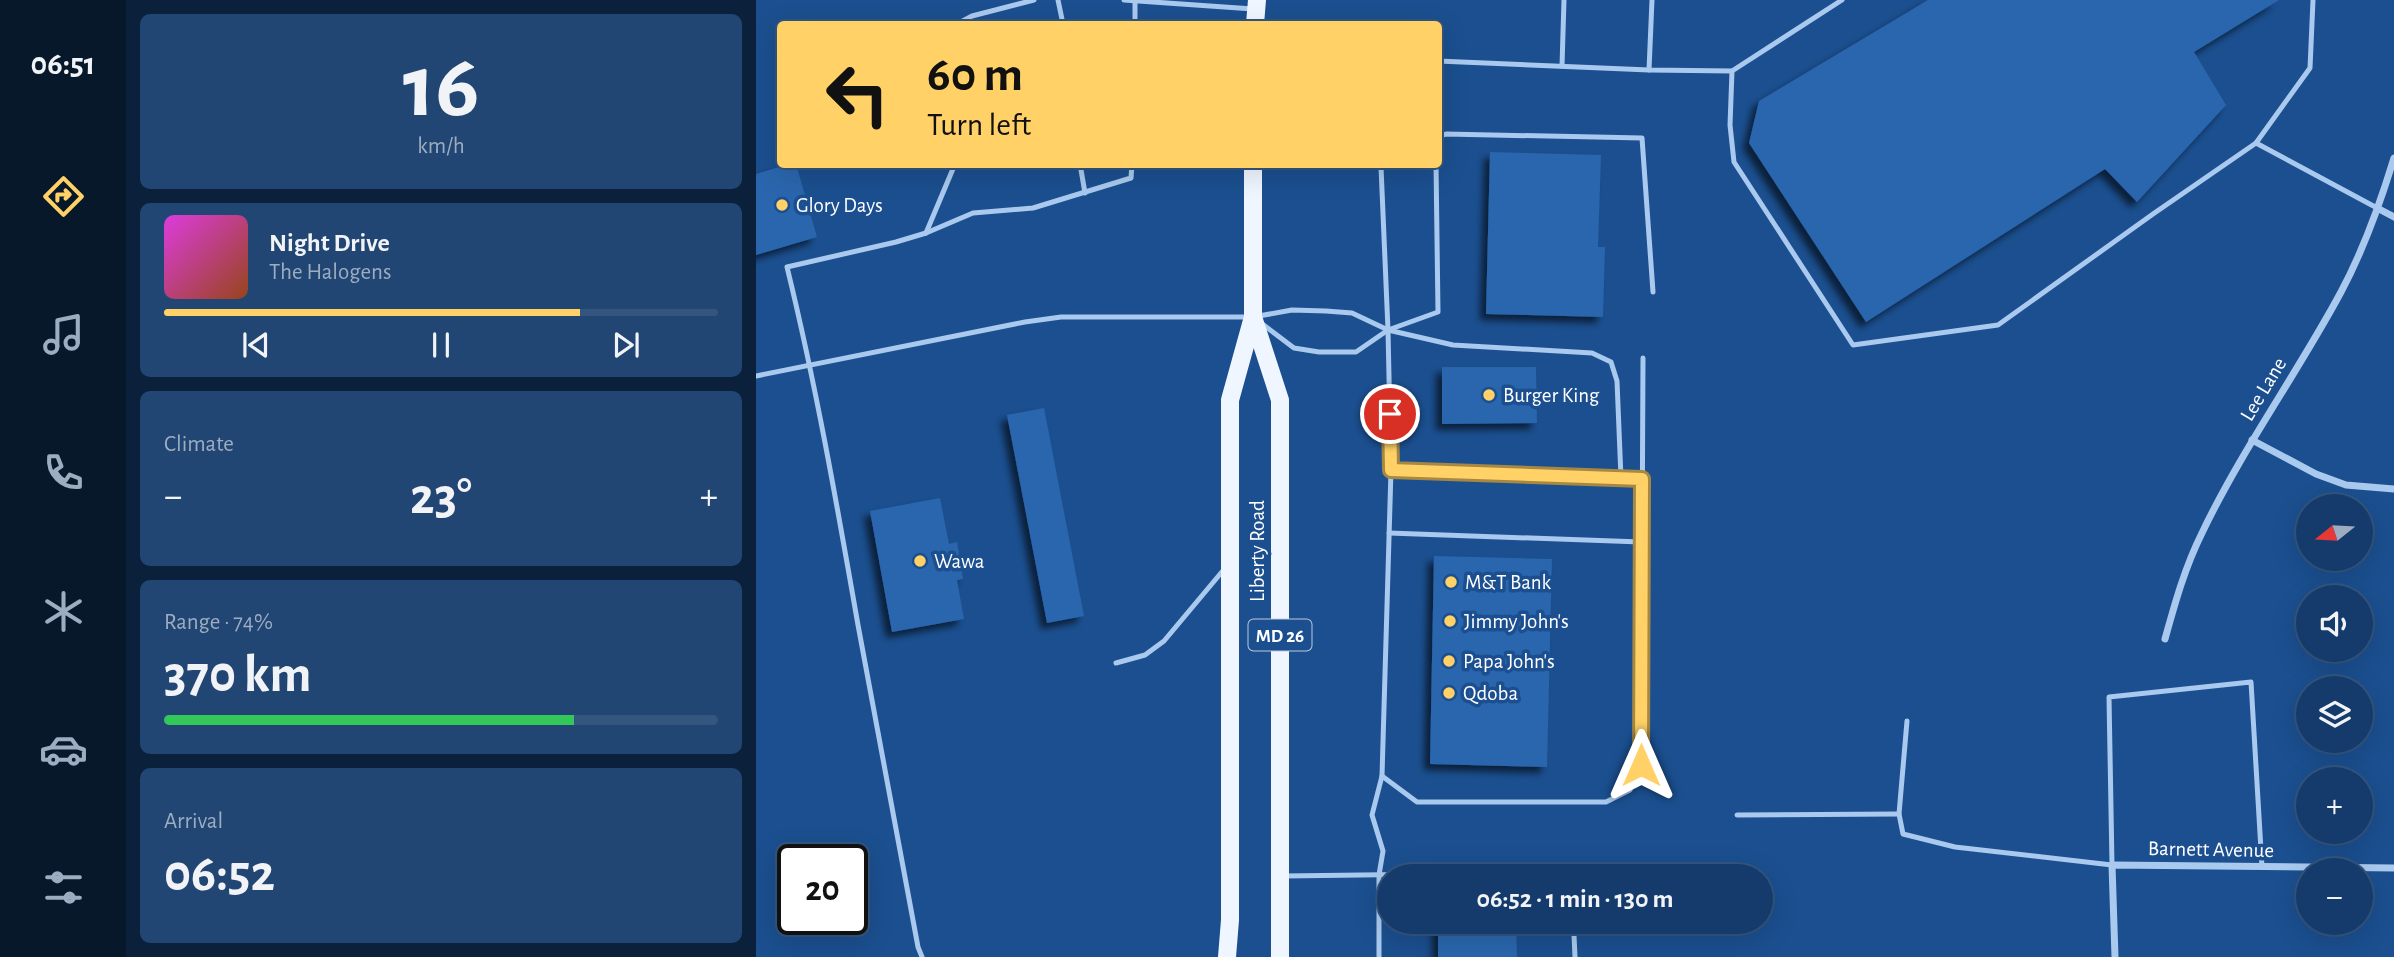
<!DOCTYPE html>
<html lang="en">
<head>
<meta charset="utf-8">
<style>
	:root { --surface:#143b6b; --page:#214673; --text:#f1f3f6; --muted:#9dadc1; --line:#33557e; --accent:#ffd166 }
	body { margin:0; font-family:"Alegreya Sans",sans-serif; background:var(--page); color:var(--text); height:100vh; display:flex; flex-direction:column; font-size:26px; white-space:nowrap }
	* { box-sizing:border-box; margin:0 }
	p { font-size:23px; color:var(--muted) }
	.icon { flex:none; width:38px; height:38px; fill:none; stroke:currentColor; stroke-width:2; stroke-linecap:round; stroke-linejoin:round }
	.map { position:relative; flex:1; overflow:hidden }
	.panel { display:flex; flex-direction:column; gap:14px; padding:14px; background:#0b203b; width:630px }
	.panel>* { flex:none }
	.banner { position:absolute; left:21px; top:21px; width:665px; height:147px; border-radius:7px; box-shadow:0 7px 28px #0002,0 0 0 2px var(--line); background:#ffd166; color:#111; overflow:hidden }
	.needle { width:46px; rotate:252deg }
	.tools { position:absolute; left:1540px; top:494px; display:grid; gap:14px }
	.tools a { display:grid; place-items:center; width:77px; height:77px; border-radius:50%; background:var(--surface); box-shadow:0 7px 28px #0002,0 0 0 2px var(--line); font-size:35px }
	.speed { position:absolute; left:21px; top:844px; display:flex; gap:14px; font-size:35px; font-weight:700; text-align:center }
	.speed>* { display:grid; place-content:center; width:91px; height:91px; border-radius:50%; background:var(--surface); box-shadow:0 7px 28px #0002,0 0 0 2px var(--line); line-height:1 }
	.speed .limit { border:4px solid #111; border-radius:10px; background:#fff; color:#111 }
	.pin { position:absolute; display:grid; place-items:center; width:60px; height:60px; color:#fff; margin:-30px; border:4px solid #fff; border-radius:50%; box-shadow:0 2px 7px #0007 }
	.me { position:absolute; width:77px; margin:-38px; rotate:0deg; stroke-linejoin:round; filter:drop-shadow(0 0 5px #0008) }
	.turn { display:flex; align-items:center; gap:24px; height:147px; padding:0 35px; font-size:32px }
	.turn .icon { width:91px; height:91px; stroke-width:2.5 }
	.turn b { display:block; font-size:49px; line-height:60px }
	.big { font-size:52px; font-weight:600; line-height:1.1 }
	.panel .widget { flex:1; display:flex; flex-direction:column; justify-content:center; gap:10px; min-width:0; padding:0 24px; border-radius:10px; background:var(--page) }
	.panel .dial { align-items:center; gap:0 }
	.dial b { font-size:91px; line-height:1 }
	.song { display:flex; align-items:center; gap:21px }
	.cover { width:84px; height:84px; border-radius:10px; background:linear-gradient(135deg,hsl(300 70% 55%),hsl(20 70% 35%)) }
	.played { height:7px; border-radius:4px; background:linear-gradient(90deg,var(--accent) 75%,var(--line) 75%) }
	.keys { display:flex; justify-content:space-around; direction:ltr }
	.heat { display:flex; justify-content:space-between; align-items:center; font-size:38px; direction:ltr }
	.charge { height:10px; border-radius:5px; background:linear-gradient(90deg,#34c759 74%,var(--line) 0) }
	.trip { position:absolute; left:621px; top:864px; width:396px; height:70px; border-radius:35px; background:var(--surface); box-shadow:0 7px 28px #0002,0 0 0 2px var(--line); font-weight:600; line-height:70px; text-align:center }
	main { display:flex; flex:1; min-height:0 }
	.menu { display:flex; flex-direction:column; width:126px; justify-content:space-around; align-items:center; background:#08182b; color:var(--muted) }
	.menu .icon { width:49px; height:49px }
	.menu .on { color:var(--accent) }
	.menu b { font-size:32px; color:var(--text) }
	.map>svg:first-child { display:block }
	.building { fill:#2a66ad; filter:url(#shadow) }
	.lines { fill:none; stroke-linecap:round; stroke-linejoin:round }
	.lane { stroke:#a9c9ee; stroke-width:5 }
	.street { stroke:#a9c9ee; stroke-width:7 }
	.primary { stroke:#f0f6ff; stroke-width:18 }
	.route-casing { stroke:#a68842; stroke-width:18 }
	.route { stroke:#ffd166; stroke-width:12 }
	.poi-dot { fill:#ffd166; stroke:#1b4f8f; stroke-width:2.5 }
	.labels { text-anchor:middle; stroke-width:7; stroke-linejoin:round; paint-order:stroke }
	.shield { fill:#1b4f8f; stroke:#bbcadd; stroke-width:2 }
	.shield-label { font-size:19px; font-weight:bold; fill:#fff }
	.poi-label { font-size:21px; fill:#fff; stroke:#1b4f8f; text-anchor:start }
	.street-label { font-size:21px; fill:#fff; stroke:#1b4f8f }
</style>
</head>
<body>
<main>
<nav class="menu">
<b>06:51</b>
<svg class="icon on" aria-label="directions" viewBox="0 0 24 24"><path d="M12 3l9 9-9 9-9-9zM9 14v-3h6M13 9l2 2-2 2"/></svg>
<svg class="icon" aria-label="music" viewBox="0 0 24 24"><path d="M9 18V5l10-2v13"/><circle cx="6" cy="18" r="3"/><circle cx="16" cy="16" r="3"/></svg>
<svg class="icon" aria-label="phone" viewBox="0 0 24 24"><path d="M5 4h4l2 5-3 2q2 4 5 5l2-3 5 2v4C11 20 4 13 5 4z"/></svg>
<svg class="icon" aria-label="climate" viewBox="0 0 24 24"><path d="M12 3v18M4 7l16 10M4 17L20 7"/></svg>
<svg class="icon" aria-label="car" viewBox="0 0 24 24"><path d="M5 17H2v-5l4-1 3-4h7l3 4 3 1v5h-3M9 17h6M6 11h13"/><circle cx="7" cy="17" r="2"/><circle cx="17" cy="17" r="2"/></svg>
<svg class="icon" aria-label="filters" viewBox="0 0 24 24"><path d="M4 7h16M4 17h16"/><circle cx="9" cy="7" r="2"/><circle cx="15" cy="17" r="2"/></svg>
</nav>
<section class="panel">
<div class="widget dial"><b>16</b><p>km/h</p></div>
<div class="widget">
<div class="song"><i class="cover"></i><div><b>Night Drive</b><p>The Halogens</p></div></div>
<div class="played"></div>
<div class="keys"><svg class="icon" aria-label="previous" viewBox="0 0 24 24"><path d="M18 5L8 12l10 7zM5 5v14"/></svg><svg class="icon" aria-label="pause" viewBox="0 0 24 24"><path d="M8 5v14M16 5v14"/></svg><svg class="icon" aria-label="next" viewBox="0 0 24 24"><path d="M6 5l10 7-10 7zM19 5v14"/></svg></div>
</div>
<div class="widget"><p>Climate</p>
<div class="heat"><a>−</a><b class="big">23°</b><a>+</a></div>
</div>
<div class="widget"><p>Range · 74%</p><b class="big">370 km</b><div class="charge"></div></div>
<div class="widget"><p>Arrival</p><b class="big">06:52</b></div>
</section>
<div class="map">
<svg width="1638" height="957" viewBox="0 0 1638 957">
	<defs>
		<filter id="shadow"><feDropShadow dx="-6" dy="6" stdDeviation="3.5" flood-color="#0009"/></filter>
	</defs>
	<rect width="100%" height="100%" fill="#1b4f8f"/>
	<g class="building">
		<path d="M 1172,0 L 1523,0 L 1438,52 L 1470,105 L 1381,202 L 1349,169 L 1110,322 L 993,143 L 1003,101 Z"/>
		<path d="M 734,152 L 845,155 L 842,247 L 849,247 L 847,317 L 730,314 Z"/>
		<path d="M 33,164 L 40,164 L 61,237 L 0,255 L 0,174 Z"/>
		<path d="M 686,367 L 780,367 L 781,423 L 686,424 Z"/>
		<path d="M 288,408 L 328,616 L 291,623 L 251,415 Z"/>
		<path d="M 184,498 L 193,544 L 201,542 L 207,579 L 201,580 L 208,619 L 136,632 L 114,511 Z"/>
		<path d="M 678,556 L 796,559 L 791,767 L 674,764 Z"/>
		<path d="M 682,922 L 760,922 L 761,957 L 682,957 Z"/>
	</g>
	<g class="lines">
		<g class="lane">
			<path d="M 302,0 L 307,24"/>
			<path d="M 368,0 L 497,9"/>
			<path d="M 201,24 L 216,16 L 278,0"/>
			<path d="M 379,24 L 379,1"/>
			<path d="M 682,61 L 893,70 L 976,71 L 974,125 L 978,162 L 1097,345 L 1242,325 L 1397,214 L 1500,143 L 1554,68 L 1557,0"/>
			<path d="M 806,66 L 808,0"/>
			<path d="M 893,70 L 896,0"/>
			<path d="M 976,71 L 1086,0"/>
			<path d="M 682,137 L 690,134 L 886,138 L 897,292"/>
			<path d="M 1500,143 L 1623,209"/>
			<path d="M 324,164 L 329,193"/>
			<path d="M 501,165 L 625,167 L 632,330 L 635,470 L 626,776 L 616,815 L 627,851 L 623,875 L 623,957"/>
			<path d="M 170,233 L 199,164"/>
			<path d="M 505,323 L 538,348 L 563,352 L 600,352 L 632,330 L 682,312 L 680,164"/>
			<path d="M 0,376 L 269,322 L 305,317 L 497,317 L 536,310 L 570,311 L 596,313 L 632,330 L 697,345 L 836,353 L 855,362 L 861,381 L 865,478"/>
			<path d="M 635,470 L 886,479"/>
			<path d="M 633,533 L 885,542"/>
			<path d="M 360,663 L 389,655 L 408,641 L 470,567"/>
			<path d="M 1151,721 L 1143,814 L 1147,834 L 1199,847 L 1356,865 L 1353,697 L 1495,682 L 1506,867"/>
			<path d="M 626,776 L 661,802 L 850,802 L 874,790 L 885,765 L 887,358"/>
			<path d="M 981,815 L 1143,814"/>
			<path d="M 528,876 L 759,873 L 763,877"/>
			<path d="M 809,922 L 818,935 L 819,957"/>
			<path d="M 166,957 L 162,947 C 143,840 121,732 102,625 C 81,505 60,385 31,267 L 140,242 L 170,233 L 217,213 L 277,208 L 375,178 L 376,164"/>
		</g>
		<g class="street">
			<path d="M 1623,209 L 1638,217"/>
			<path d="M 1496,440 L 1560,474 L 1590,485 L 1638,489"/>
			<path d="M 1409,639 C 1419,603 1429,567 1446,533 C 1486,449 1541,374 1585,292 C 1608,249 1624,204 1638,158"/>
			<path d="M 1359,957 L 1356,865 L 1638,868"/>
		</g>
		<g class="primary">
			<path d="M 499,24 L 501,0"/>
			<path d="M 497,317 L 524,400 L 524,957"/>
			<path d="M 471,957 L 474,920 L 474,400 L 497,317 L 497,164"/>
		</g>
	</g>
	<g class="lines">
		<g class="route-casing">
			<path id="route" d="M 634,414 L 635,470 L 886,479 L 885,765"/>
		</g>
		<use href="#route" class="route"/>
	</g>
	<g class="poi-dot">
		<circle cx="26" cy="205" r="7"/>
		<circle cx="733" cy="395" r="7"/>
		<circle cx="164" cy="561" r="7"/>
		<circle cx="695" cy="582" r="7"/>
		<circle cx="694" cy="621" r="7"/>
		<circle cx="693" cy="661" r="7"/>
		<circle cx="693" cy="693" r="7"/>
	</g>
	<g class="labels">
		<rect class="shield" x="492.5" y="619.5" width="63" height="31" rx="5"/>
		<g class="shield-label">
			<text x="524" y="642">MD 26</text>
		</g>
		<g class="poi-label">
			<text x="40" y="212">Glory Days</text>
			<text x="747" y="402">Burger King</text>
			<text x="178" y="568">Wawa</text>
			<text x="709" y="589">M&amp;T Bank</text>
			<text x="708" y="628">Jimmy John's</text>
			<text x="707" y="668">Papa John's</text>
			<text x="707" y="700">Qdoba</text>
		</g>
		<g class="street-label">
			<text transform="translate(1507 389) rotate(-59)" y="7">Lee Lane</text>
			<text transform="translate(501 551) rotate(-90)" y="7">Liberty Road</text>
			<text transform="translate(1455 849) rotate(1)" y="7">Barnett Avenue</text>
		</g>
	</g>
</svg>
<div class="tools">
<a><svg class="needle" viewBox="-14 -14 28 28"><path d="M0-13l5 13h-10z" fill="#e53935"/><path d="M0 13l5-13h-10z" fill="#9dadc1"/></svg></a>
<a><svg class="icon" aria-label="sound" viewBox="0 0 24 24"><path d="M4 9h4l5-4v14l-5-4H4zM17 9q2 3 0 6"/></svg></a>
<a><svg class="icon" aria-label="layers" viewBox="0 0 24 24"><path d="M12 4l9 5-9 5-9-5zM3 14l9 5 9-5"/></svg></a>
<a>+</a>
<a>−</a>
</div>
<div class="speed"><div class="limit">20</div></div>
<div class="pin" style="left:634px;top:414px;background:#d93025"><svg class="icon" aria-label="arrive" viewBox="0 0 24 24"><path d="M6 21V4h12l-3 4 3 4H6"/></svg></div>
<svg class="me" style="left:885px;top:765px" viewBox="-20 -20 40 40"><path d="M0-17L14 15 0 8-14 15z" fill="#ffd166" stroke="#fff" stroke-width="4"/></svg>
<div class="trip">06:52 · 1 min · 130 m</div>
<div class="banner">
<div class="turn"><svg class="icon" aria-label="left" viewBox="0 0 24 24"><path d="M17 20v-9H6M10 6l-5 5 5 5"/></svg><div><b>60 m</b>Turn left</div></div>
</div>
</div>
</main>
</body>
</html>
